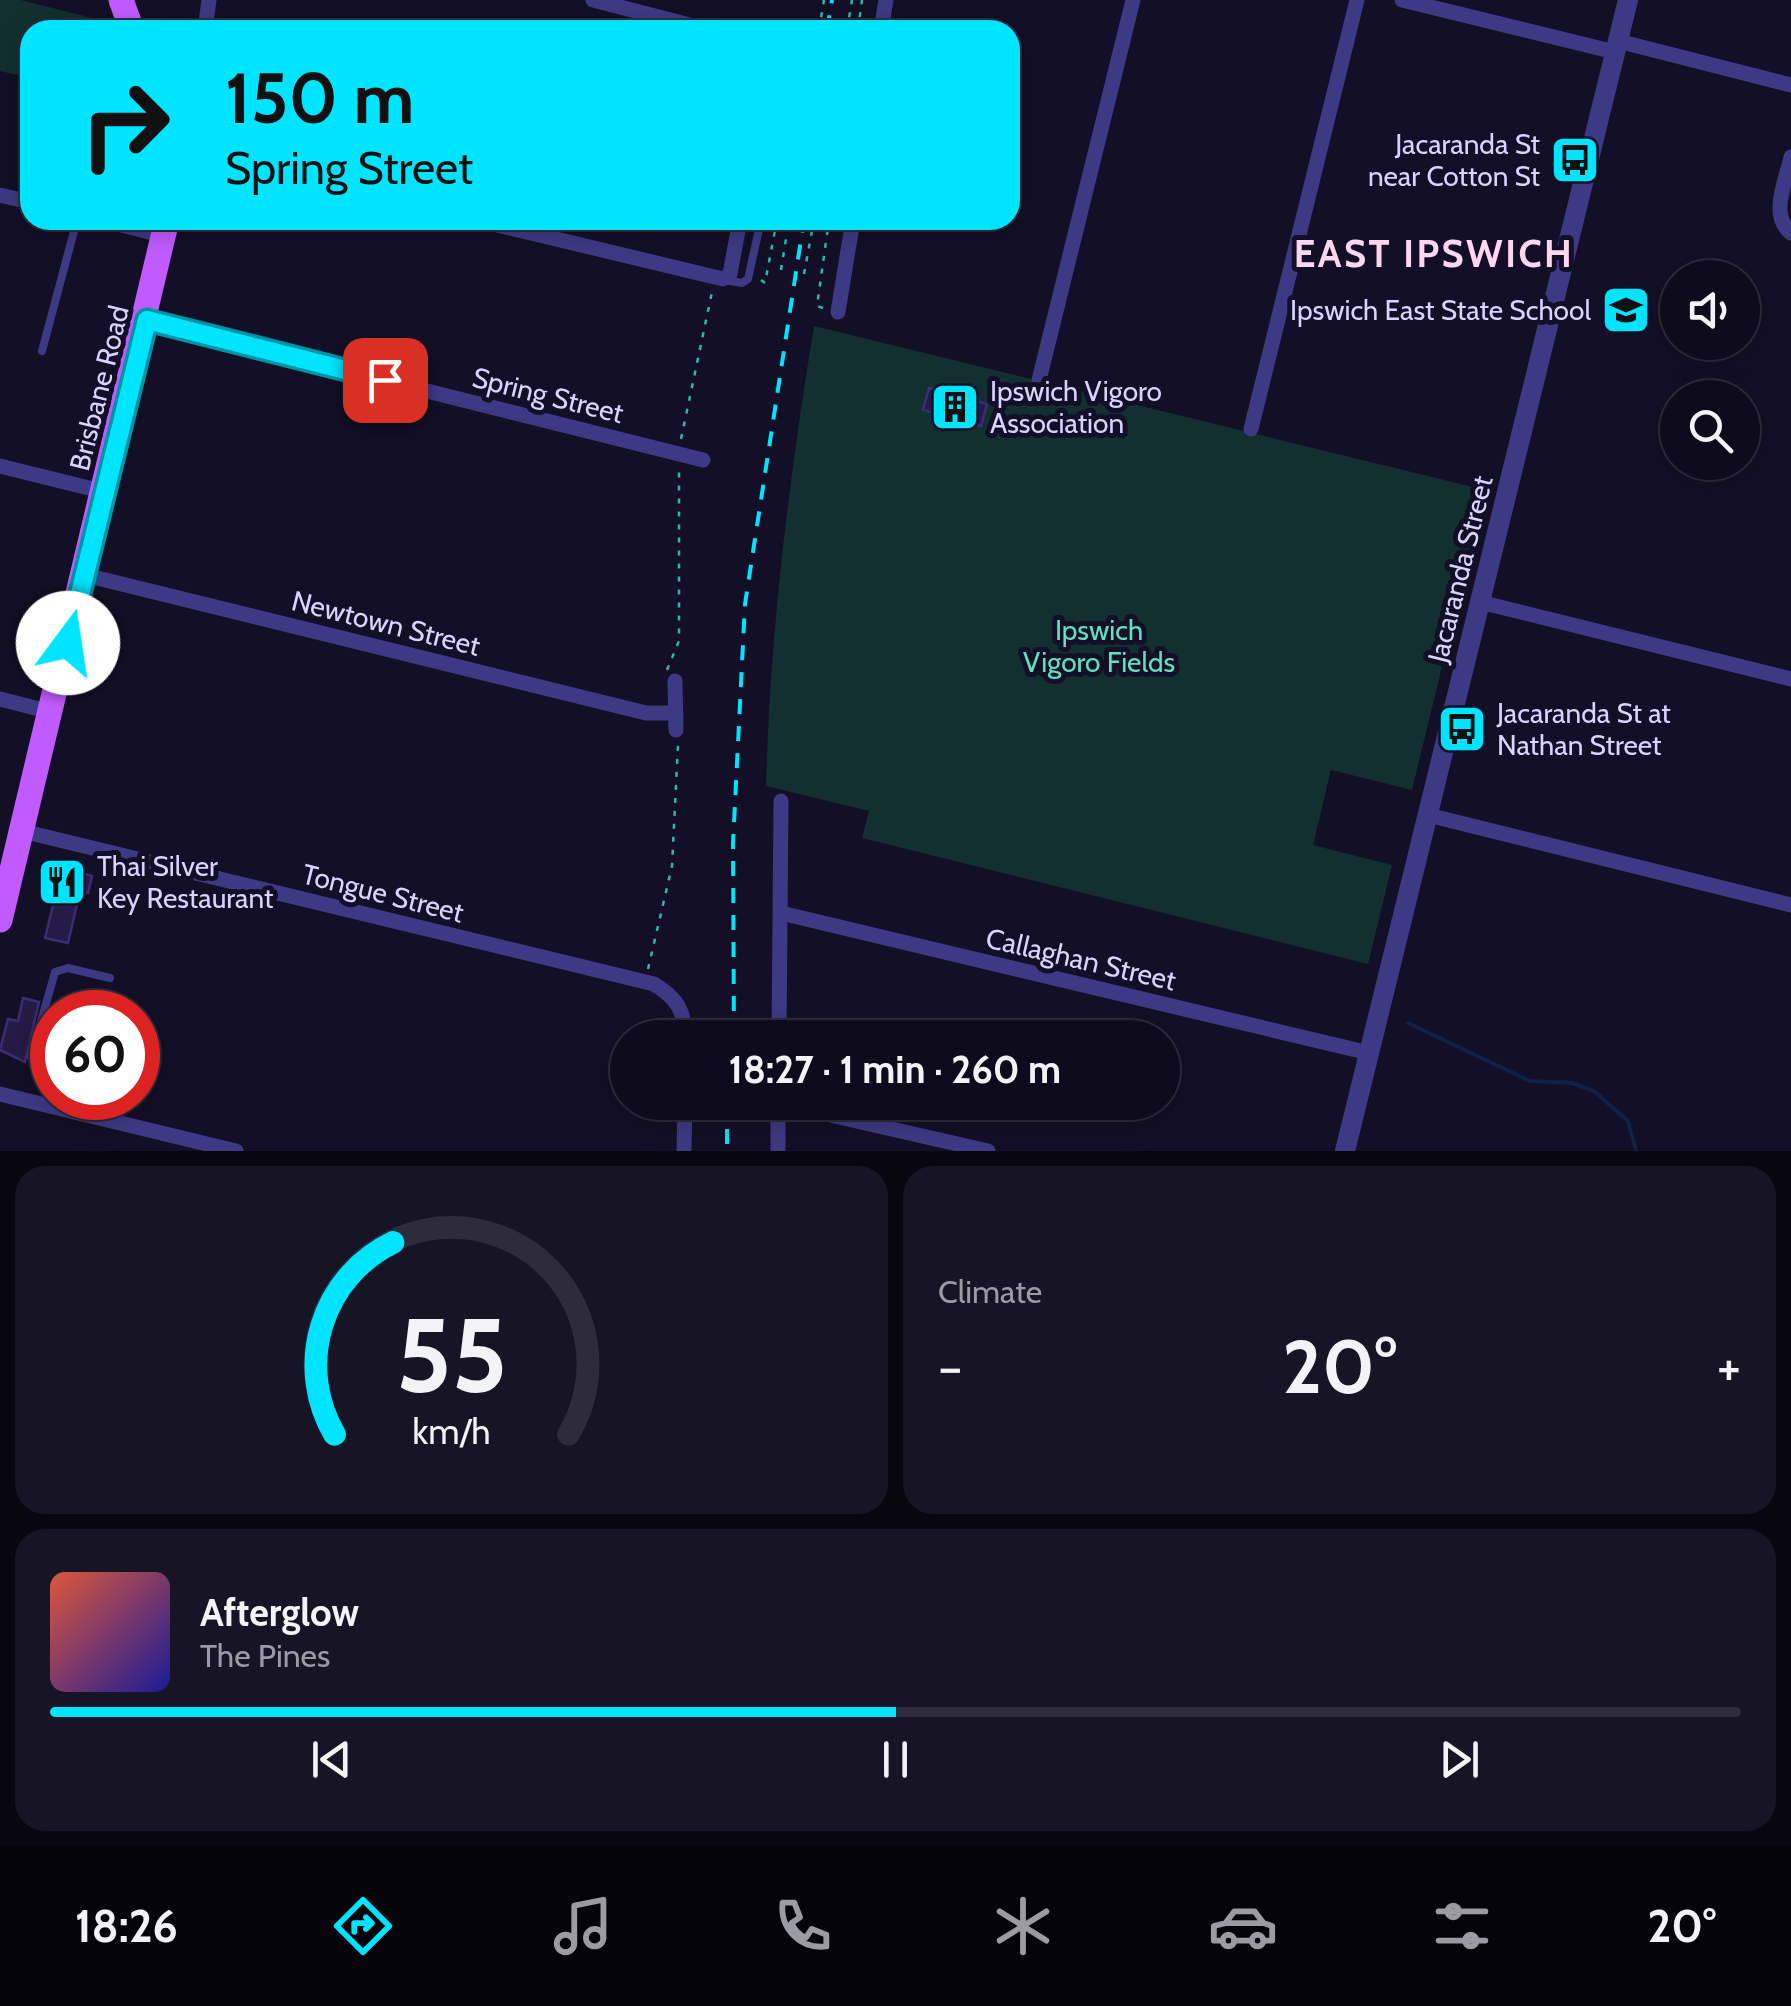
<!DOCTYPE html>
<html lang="en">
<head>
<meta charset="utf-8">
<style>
	:root { --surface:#0e0b1c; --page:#171425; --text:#f1f3f6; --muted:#9b9ba3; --line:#2e2b3b; --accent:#00e5ff }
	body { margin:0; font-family:Cabin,sans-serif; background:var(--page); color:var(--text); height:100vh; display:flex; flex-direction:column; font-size:38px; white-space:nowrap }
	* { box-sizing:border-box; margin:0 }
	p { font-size:32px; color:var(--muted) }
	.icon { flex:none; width:55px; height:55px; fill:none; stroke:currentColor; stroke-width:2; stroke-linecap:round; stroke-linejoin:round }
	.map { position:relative; height:1151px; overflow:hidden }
	.details { display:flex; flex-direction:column; gap:15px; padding:15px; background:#08060f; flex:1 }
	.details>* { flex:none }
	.guide { position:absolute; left:20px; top:20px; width:1000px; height:210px; border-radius:30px; box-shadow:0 5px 25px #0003,0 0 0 2px var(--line); background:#00e5ff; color:#111; overflow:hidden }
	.controls { position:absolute; left:1660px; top:260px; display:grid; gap:20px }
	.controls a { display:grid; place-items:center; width:100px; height:100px; border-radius:50%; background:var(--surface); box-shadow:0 5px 25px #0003,0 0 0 2px var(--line); font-size:50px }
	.speed { position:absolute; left:30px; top:990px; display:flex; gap:20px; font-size:50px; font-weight:700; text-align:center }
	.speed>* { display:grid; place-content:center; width:130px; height:130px; border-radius:50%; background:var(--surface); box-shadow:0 5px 25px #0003,0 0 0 2px var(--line); line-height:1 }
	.speed .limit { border:15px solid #d22; background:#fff; color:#111 }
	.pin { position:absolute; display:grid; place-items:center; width:85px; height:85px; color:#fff; margin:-42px; border-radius:20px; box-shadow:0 5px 15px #0006 }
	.me { position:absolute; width:110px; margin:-55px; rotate:14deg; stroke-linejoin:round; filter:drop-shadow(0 0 8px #0008) }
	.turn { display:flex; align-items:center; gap:35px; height:210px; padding:0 40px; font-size:45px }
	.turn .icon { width:130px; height:130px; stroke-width:2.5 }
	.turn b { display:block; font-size:70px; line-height:85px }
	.big { font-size:75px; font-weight:800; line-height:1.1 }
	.details .card { flex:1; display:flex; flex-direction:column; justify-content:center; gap:15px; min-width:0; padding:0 35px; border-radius:30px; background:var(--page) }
	.details .dial { align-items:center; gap:0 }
	.dial svg { height:260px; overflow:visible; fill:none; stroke:var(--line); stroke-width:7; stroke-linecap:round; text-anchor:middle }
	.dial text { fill:var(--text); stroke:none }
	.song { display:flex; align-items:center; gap:30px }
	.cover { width:120px; height:120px; border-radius:15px; background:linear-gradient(135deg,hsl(10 70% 55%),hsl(240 70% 35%)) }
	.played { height:10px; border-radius:5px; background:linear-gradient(90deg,var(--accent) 50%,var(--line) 50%) }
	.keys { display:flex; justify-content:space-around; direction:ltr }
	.heat { display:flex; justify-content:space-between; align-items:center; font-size:55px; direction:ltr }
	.details .tiles { flex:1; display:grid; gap:15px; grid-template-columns:1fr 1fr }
	.card:last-child { grid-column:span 2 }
	.trip { position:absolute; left:610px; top:1020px; width:570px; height:100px; border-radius:50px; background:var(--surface); box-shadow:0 5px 25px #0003,0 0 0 2px var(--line); font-weight:800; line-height:100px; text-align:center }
	.dock { display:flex; height:160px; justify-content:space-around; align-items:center; background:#06040b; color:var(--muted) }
	.dock .icon { width:70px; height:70px }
	.dock .active { color:var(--accent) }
	.dock b { font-size:45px; color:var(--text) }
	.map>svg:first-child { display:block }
	.green { fill:#12302f }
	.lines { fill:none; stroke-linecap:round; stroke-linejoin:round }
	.stream { stroke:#0c2248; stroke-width:4 }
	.building { fill:#241b47; stroke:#3b2d73; stroke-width:2.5 }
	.path { stroke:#2fb8b0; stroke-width:2.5; stroke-dasharray:5 8; stroke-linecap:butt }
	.service { stroke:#3d3a85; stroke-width:8 }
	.minor { stroke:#3d3a85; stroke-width:15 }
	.tertiary { stroke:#3d3a85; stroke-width:20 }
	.primary { stroke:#c25bff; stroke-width:25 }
	.rail { stroke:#00e5ff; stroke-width:4; stroke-dasharray:15 12; stroke-linecap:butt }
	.route-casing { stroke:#0095a6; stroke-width:25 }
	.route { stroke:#00e5ff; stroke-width:18 }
	.labels { text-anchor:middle; stroke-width:10; stroke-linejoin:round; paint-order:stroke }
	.poi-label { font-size:28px; fill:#d9d4ff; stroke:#130f26; text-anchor:start }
	.street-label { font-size:28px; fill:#d9d4ff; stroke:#130f26 }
	.park-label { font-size:28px; fill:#5fe0c0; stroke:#130f26 }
	.district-label { font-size:38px; font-weight:bold; letter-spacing:2.5px; fill:#ffd6f0; stroke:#130f26 }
</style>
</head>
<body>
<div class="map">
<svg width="1791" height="1151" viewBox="0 0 1791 1151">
	<rect width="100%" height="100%" fill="#130f26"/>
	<g class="green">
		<path d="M 0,0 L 21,0 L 100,20 L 105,30 L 30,30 L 30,78 L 0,71 Z"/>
		<path d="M 814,326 L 1485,490 L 1412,790 L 1331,770 L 1313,845 L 1392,865 L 1368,964 L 862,838 L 869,811 L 766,786 C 770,631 789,479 814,326 Z"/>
	</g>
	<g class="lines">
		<path class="stream" d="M 1408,1023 L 1530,1081 L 1572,1083 L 1594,1091 L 1628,1121 L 1636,1151"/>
	</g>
	<g class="building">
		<path d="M 929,388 L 987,404 L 981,426 L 923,410 Z"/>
		<path d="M 62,868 L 92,876 L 88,893 L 80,891 L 68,943 L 45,938 Z"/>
		<path d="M 23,998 L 39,1002 L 25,1062 L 0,1050 L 8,1019 L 18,1021 Z"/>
	</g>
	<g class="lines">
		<g class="path">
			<path d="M 763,25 L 783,30"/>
			<path d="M 819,30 L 824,0"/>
			<path d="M 847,30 L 852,0"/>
			<path d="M 858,30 L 862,0"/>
			<path d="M 781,270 L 789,220"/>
			<path d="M 804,274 L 814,220"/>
			<path d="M 761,280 L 765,283 L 777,220"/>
			<path d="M 823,308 L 817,306 L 829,220"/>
			<path d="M 681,439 L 712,292"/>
			<path d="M 667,670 L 679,641 L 679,470"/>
			<path d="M 648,969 L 672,866 L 678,745"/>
		</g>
		<g class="service">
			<path d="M 725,280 L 742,283 L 748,279 L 761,220"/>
			<path d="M 42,351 L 77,220"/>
			<path d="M 52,1069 L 39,1072 L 31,1057 L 55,972 L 68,968 L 110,978"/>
		</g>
		<g class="minor">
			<path d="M 593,0 L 709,30"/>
			<path d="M 1402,0 L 1615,52"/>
			<path d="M 205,30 L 209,0"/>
			<path d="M 881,30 L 886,0"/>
			<path d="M 1618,41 L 1791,85"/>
			<path d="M 1791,157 C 1786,180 1769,216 1791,233"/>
			<path d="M 0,195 L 30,202"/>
			<path d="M 102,220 L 165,236"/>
			<path d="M 477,220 L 723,279 L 730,274 L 740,220"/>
			<path d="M 838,312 L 853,220"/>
			<path d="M 147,321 L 703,460"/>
			<path d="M 1039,380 L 1133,0"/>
			<path d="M 1251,429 L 1357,0"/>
			<path d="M 0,466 L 105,492"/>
			<path d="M 85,575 L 646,713 L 676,713"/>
			<path d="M 1480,602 L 1791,679"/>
			<path d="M 675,681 L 676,730"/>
			<path d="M 0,699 L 51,712"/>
			<path d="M 1428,815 L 1791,905"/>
			<path d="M 22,831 L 654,984 C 677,998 685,1011 685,1038"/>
			<path d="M 781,913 L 1369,1053"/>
			<path d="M 779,1038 L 781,801"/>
			<path d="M 0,1094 L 236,1151"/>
			<path d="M 684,1151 L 685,1102"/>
			<path d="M 778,1151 L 778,1103 L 988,1151"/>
		</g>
		<path class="tertiary" d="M 1345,1151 L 1628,0"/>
		<g class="primary">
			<path d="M 121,0 L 132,30"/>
			<path d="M 0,920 L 167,220"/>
		</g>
		<g class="rail">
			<path d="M 827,30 L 832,0"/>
			<path d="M 734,1038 L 733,843 L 745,604 L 804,220"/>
			<path d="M 727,1102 L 727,1151"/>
		</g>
	</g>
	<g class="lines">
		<g class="route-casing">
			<path id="route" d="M 68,643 L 147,320 L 385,380"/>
		</g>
		<use href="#route" class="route"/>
	</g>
	<defs>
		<g id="bus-square" transform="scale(2.5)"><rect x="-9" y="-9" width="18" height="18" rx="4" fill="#00e5ff" stroke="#130f26"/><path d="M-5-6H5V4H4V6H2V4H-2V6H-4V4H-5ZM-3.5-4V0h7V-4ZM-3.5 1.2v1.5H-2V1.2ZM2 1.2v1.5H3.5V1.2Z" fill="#111"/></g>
		<g id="school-square" transform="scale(2.5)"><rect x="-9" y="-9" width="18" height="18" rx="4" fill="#00e5ff" stroke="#130f26"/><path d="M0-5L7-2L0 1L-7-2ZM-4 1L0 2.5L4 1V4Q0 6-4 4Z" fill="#111"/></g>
		<g id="building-square" transform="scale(2.5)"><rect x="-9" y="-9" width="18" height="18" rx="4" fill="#00e5ff" stroke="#130f26"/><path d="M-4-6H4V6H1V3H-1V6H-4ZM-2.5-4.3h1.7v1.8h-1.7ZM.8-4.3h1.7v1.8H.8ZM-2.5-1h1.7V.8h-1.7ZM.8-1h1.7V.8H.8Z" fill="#111"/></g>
		<g id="restaurant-square" transform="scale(2.5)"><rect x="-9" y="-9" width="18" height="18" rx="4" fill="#00e5ff" stroke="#130f26"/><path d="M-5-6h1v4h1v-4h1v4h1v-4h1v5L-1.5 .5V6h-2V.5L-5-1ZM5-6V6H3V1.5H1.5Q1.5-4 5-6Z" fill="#111"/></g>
	</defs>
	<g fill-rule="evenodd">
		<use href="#bus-square" x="1575" y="160"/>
		<use href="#school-square" x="1626" y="310"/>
		<use href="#building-square" x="955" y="407"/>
		<use href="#bus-square" x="1462" y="729"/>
		<use href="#restaurant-square" x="62" y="882"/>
	</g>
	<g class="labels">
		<g class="poi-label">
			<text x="1540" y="154" text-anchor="end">Jacaranda St<tspan x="1540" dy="32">near Cotton St</tspan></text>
			<text x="1591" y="320" text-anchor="end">Ipswich East State School</text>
			<text x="990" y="401">Ipswich Vigoro<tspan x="990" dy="32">Association</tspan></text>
			<text x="1497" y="723">Jacaranda St at<tspan x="1497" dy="32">Nathan Street</tspan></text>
			<text x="97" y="876">Thai Silver<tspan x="97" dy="32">Key Restaurant</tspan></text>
		</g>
		<g class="street-label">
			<text transform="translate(99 388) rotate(-76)" y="10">Brisbane Road</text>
			<text transform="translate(548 395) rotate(14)" y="10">Spring Street</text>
			<text transform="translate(1460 569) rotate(-76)" y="10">Jacaranda Street</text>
			<text transform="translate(386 623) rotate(14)" y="10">Newtown Street</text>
			<text transform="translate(383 893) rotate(14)" y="10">Tongue Street</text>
			<text transform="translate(1081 959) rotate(13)" y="10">Callaghan Street</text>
		</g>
		<g class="park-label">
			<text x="1099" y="640">Ipswich<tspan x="1099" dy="32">Vigoro Fields</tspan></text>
		</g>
		<g class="district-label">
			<text x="1434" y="267">EAST IPSWICH</text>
		</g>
	</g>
</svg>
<div class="controls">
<a><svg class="icon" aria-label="sound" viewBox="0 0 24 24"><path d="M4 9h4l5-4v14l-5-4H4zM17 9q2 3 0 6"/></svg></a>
<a><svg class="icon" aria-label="search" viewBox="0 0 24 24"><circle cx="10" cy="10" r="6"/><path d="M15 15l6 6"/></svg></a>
</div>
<div class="speed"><div class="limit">60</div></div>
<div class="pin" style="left:385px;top:380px;background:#d93025"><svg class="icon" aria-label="arrive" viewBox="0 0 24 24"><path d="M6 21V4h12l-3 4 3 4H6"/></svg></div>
<svg class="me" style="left:68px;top:643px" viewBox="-20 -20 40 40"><circle r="19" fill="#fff"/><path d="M0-13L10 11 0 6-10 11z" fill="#00e5ff"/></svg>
<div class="trip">18:27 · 1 min · 260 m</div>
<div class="guide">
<div class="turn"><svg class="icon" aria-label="right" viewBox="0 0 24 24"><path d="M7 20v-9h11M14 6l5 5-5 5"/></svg><div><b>150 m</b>Spring Street</div></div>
</div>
</div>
<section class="details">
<div class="tiles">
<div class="card dial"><svg viewBox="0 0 100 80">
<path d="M14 69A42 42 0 1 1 86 69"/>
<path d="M14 69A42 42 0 0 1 32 10" stroke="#00e5ff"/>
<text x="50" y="56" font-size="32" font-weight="700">55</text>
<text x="50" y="72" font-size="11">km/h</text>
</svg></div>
<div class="card"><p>Climate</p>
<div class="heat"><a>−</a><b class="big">20°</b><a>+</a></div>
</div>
<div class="card">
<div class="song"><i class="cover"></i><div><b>Afterglow</b><p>The Pines</p></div></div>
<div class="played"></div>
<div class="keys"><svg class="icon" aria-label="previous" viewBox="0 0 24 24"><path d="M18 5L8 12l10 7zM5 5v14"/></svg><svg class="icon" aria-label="pause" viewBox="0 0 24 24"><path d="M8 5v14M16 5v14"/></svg><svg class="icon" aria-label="next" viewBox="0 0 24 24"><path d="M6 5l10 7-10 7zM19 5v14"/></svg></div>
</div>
</div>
</section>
<nav class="dock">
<b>18:26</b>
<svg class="icon active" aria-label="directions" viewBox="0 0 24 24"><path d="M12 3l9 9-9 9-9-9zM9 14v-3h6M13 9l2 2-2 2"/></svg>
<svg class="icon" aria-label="music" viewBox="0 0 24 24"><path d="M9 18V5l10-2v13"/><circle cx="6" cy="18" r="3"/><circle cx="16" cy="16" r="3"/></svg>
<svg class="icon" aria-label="phone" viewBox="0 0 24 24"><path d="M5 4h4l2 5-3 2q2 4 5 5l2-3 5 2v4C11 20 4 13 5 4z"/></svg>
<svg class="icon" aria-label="climate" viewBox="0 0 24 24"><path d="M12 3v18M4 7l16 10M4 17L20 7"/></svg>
<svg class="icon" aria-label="car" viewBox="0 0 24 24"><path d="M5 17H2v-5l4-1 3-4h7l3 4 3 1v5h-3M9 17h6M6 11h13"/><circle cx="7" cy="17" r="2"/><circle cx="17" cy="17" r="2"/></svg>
<svg class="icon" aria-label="filters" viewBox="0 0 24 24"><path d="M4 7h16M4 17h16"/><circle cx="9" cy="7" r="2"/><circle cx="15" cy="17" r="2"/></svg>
<b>20°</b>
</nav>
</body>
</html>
